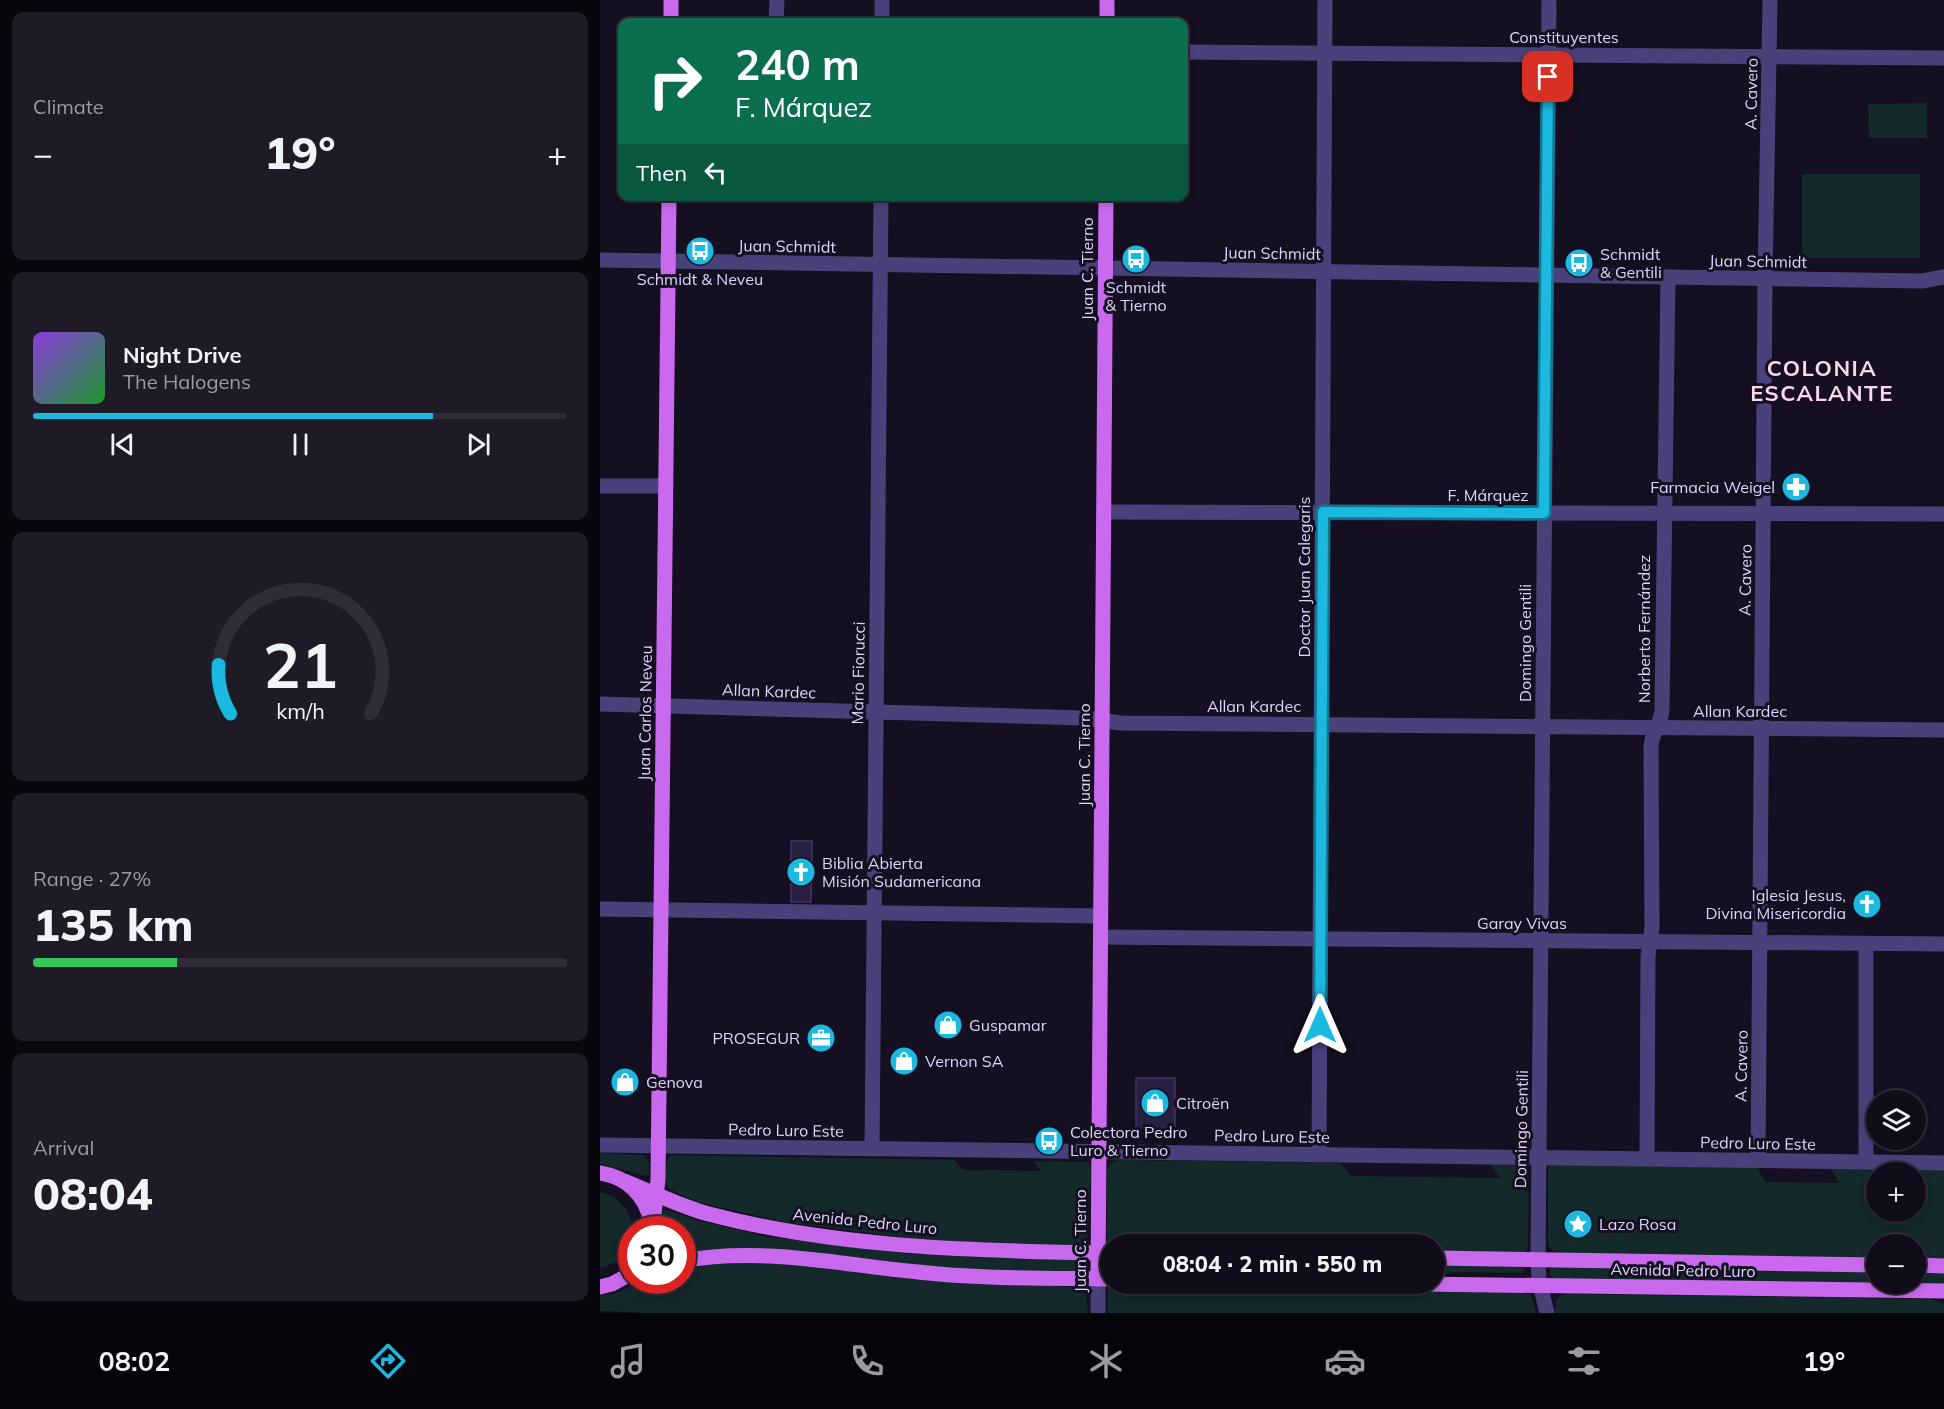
<!DOCTYPE html>
<html lang="en">
<head>
<meta charset="utf-8">
<style>
	:root { --surface:#100c19; --page:#1e1a26; --text:#f1f3f6; --muted:#9c9ba2; --line:#302c38; --accent:#1bb8e0 }
	body { margin:0; font-family:Mulish,sans-serif; background:var(--page); color:var(--text); height:100vh; display:flex; flex-direction:column; font-size:22px; white-space:nowrap }
	* { box-sizing:border-box; margin:0 }
	p { font-size:20px; color:var(--muted) }
	.icon { flex:none; width:33px; height:33px; fill:none; stroke:currentColor; stroke-width:2; stroke-linecap:round; stroke-linejoin:round }
	.map { position:relative; flex:1; overflow:hidden }
	.sheet { display:flex; flex-direction:column; gap:12px; padding:12px; background:#09070e; width:600px }
	.sheet>* { flex:none }
	.guide { position:absolute; left:18px; top:18px; width:570px; height:183px; border-radius:12px; box-shadow:0 3px 9px #0003,0 0 0 2px var(--line); background:#0b6e4f; color:#fff; overflow:hidden }
	.fabs { position:absolute; left:1266px; top:1090px; display:grid; gap:12px }
	.fabs a { display:grid; place-items:center; width:60px; height:60px; border-radius:50%; background:var(--surface); box-shadow:0 3px 9px #0003,0 0 0 2px var(--line); font-size:30px }
	.speed { position:absolute; left:18px; top:1216px; display:flex; gap:12px; font-size:30px; font-weight:700; text-align:center }
	.speed>* { display:grid; place-content:center; width:78px; height:78px; border-radius:50%; background:var(--surface); box-shadow:0 3px 9px #0003,0 0 0 2px var(--line); line-height:1 }
	.speed .limit { border:9px solid #d22; background:#fff; color:#111 }
	.pin { position:absolute; display:grid; place-items:center; width:51px; height:51px; color:#fff; margin:-26px; border-radius:12px; box-shadow:0 3px 9px #0006 }
	.me { position:absolute; width:66px; margin:-33px; rotate:0deg; stroke-linejoin:round; filter:drop-shadow(0 0 4px #0008) }
	.turn { display:flex; align-items:center; gap:21px; height:126px; padding:0 18px; font-size:27px }
	.turn .icon { width:78px; height:78px; stroke-width:2.5 }
	.turn b { display:block; font-size:42px; line-height:51px }
	.then { display:flex; align-items:center; height:57px; padding:0 18px; background:#0003; gap:12px; font-size:22px }
	.big { font-size:45px; font-weight:800; line-height:1.1 }
	.sheet .widget { flex:1; display:flex; flex-direction:column; justify-content:center; gap:9px; min-width:0; padding:0 21px; border-radius:12px; background:var(--page) }
	.sheet .dial { align-items:center; gap:0 }
	.dial svg { height:156px; overflow:visible; fill:none; stroke:var(--line); stroke-width:7; stroke-linecap:round; text-anchor:middle }
	.dial text { fill:var(--text); stroke:none }
	.song { display:flex; align-items:center; gap:18px }
	.cover { width:72px; height:72px; border-radius:9px; background:linear-gradient(135deg,hsl(270 70% 55%),hsl(130 70% 35%)) }
	.played { height:6px; border-radius:3px; background:linear-gradient(90deg,var(--accent) 75%,var(--line) 75%) }
	.keys { display:flex; justify-content:space-around; direction:ltr }
	.heat { display:flex; justify-content:space-between; align-items:center; font-size:33px; direction:ltr }
	.charge { height:9px; border-radius:4px; background:linear-gradient(90deg,#34c759 27%,var(--line) 0) }
	.trip { position:absolute; left:500px; top:1234px; width:345px; height:60px; border-radius:30px; background:var(--surface); box-shadow:0 3px 9px #0003,0 0 0 2px var(--line); font-weight:800; line-height:60px; text-align:center }
	.menu { display:flex; height:96px; justify-content:space-around; align-items:center; background:#06050a; color:var(--muted) }
	.menu .icon { width:42px; height:42px }
	.menu .current { color:var(--accent) }
	.menu b { font-size:27px; color:var(--text) }
	main { display:flex; flex:1; min-height:0 }
	.map>svg:first-child { display:block }
	.green { fill:#14292a; fill-rule:evenodd }
	.building { fill:#291f40; stroke:#433369; stroke-width:1.5 }
	.lines { fill:none; stroke-linecap:round; stroke-linejoin:round }
	.minor { stroke:#49417a; stroke-width:15 }
	.major { stroke:#c969ed; stroke-width:15 }
	.route-casing { stroke:#127892; stroke-width:15 }
	.route { stroke:#1bb8e0; stroke-width:10 }
	.labels { text-anchor:middle; stroke-width:6; stroke-linejoin:round; paint-order:stroke }
	.street-label { font-size:16px; fill:#ddd5fa; stroke:#151021 }
	.poi-label { font-size:16px; fill:#ddd5fa; stroke:#151021; text-anchor:start }
	.district-label { font-size:22px; font-weight:bold; letter-spacing:1.5px; fill:#fad7ea; stroke:#151021 }
</style>
</head>
<body>
<main>
<section class="sheet">
<div class="widget"><p>Climate</p>
<div class="heat"><a>−</a><b class="big">19°</b><a>+</a></div>
</div>
<div class="widget">
<div class="song"><i class="cover"></i><div><b>Night Drive</b><p>The Halogens</p></div></div>
<div class="played"></div>
<div class="keys"><svg class="icon" aria-label="previous" viewBox="0 0 24 24"><path d="M18 5L8 12l10 7zM5 5v14"/></svg><svg class="icon" aria-label="pause" viewBox="0 0 24 24"><path d="M8 5v14M16 5v14"/></svg><svg class="icon" aria-label="next" viewBox="0 0 24 24"><path d="M6 5l10 7-10 7zM19 5v14"/></svg></div>
</div>
<div class="widget dial"><svg viewBox="0 0 100 80">
<path d="M14 69A42 42 0 1 1 86 69"/>
<path d="M14 69A42 42 0 0 1 8 44" stroke="#1bb8e0"/>
<text x="50" y="56" font-size="32" font-weight="700">21</text>
<text x="50" y="72" font-size="11">km/h</text>
</svg></div>
<div class="widget"><p>Range · 27%</p><b class="big">135 km</b><div class="charge"></div></div>
<div class="widget"><p>Arrival</p><b class="big">08:04</b></div>
</section>
<div class="map">
<svg width="1344" height="1313" viewBox="0 0 1344 1313">
	<rect width="100%" height="100%" fill="#151021"/>
	<g class="green">
		<path d="M 1327,103 L 1327,138 L 1269,138 L 1268,104 Z"/>
		<rect x="1202" y="174" width="118" height="84"/>
		<path d="M 0,1153 L 43,1155 L 49,1163 L 49,1175 L 46,1176 L 0,1164 Z"/>
		<path d="M 74,1155 L 354,1160 L 363,1170 L 441,1171 L 433,1161 L 489,1162 L 491,1166 L 488,1236 L 483,1243 L 476,1246 L 420,1245 L 317,1239 L 184,1222 L 97,1202 L 69,1189 C 64,1181 64,1163 70,1156 Z"/>
		<path d="M 518,1160 L 740,1163 L 751,1176 L 901,1178 L 890,1165 C 905,1165 925,1160 929,1178 L 928,1248 L 925,1253 L 834,1253 L 834,1245 L 510,1246 L 507,1242 L 507,1171 L 510,1164 Z"/>
		<path d="M 951,1165 L 1156,1167 L 1166,1182 L 1240,1183 L 1230,1168 L 1344,1170 L 1344,1259 L 1316,1258 L 1316,1245 L 1276,1245 L 1276,1258 L 957,1253 L 950,1249 L 948,1241 L 948,1167 ZM 1276,1173 L 1316,1173 L 1316,1212 L 1276,1212 Z"/>
		<path d="M 0,1192 C 43,1203 43,1258 0,1268 Z"/>
		<path d="M 63,1209 L 97,1220 L 164,1236 L 310,1254 L 396,1258 L 484,1259 L 487,1261 L 487,1269 L 485,1272 C 424,1271 362,1270 301,1264 C 227,1256 157,1240 83,1255 L 82,1230 L 61,1230 Z"/>
		<path d="M 156,1262 C 212,1265 268,1276 325,1280 C 375,1284 426,1285 476,1287 L 486,1294 L 488,1313 L 50,1313 L 0,1311 L 0,1296 L 19,1292 L 40,1281 L 82,1281 L 83,1269 L 110,1264 Z"/>
		<path d="M 834,1265 L 922,1266 L 925,1270 L 922,1273 L 853,1272 L 834,1277 Z"/>
		<path d="M 954,1267 L 1276,1272 L 1276,1284 L 1316,1284 L 1316,1272 L 1344,1272 L 1344,1285 L 951,1279 L 949,1269 Z"/>
		<path d="M 510,1287 L 923,1292 L 931,1295 L 936,1313 L 508,1313 L 508,1289 Z"/>
		<path d="M 967,1294 L 1331,1299 L 1344,1304 L 1344,1313 L 955,1313 L 956,1301 L 961,1295 Z"/>
	</g>
	<g class="building">
		<path d="M 191,841 L 212,841 L 211,902 L 191,902 Z"/>
		<rect x="536" y="1078" width="39" height="50"/>
	</g>
	<g class="lines">
		<g class="minor">
			<path d="M 176,22 L 177,0"/>
			<path d="M 282,22 L 282,0"/>
			<path d="M 584,52 L 1344,58"/>
			<path d="M 0,260 L 1322,281 L 1344,277"/>
			<path d="M 0,486 L 66,486"/>
			<path d="M 504,512 L 1344,514"/>
			<path d="M 0,704 L 483,718 L 521,723 L 1344,730"/>
			<path d="M 0,909 L 501,916"/>
			<path d="M 501,937 L 1344,944"/>
			<path d="M 0,1145 L 1344,1163"/>
			<path d="M 272,1149 L 281,196"/>
			<path d="M 719,1155 L 725,0"/>
			<path d="M 1047,1159 L 1048,956 L 1052,927 L 1051,746 C 1052,733 1061,723 1062,710 C 1063,565 1067,422 1068,277"/>
			<path d="M 1158,1160 L 1165,279 L 1170,0"/>
			<path d="M 1266,1162 L 1266,944"/>
			<path d="M 498,1313 L 498,1279"/>
			<path d="M 947,1313 L 939,1280 L 938,1260 L 949,0"/>
		</g>
		<g class="major">
			<path d="M 71,22 L 71,0"/>
			<path d="M 507,22 L 507,0"/>
			<path d="M 0,1173 C 27,1177 45,1195 51,1221"/>
			<path d="M 24,1181 C 51,1192 78,1205 105,1213 C 235,1248 376,1251 510,1253"/>
			<path d="M 52,1230 L 58,1180 L 69,196"/>
			<path d="M 834,1258 L 1276,1265"/>
			<path d="M 82,1261 C 162,1246 240,1265 318,1272 C 382,1279 446,1278 510,1279"/>
			<path d="M 1316,1265 L 1344,1266"/>
			<path d="M 498,1279 L 506,196"/>
			<path d="M 822,1284 L 1344,1291"/>
			<path d="M 0,1287 L 12,1284 L 32,1273"/>
		</g>
	</g>
	<g class="lines">
		<g class="route-casing">
			<path id="route" d="M 720,1025 L 723,512 L 944,513 L 948,77"/>
		</g>
		<use href="#route" class="route"/>
	</g>
	<defs>
		<g id="bus-disc" transform="scale(1.5)"><circle r="9.5" fill="#1bb8e0" stroke="#151021"/><path d="M-5-6H5V4H4V6H2V4H-2V6H-4V4H-5ZM-3.5-4V0h7V-4ZM-3.5 1.2v1.5H-2V1.2ZM2 1.2v1.5H3.5V1.2Z" fill="#fff"/></g>
		<g id="pharmacy-disc" transform="scale(1.5)"><circle r="9.5" fill="#1bb8e0" stroke="#151021"/><path d="M-2-6h4v4h4v4h-4v4h-4v-4h-4v-4h4Z" fill="#fff"/></g>
		<g id="church-disc" transform="scale(1.5)"><circle r="9.5" fill="#1bb8e0" stroke="#151021"/><path d="M-1.2-6h2.4v3.5h3.3v2.4h-3.3V6h-2.4V-.1h-3.3v-2.4h3.3Z" fill="#fff"/></g>
		<g id="shop-disc" transform="scale(1.5)"><circle r="9.5" fill="#1bb8e0" stroke="#151021"/><path d="M-5-2.5h2.3a2.7 3.5 0 0 1 5.4 0H5L5.5 6h-11ZM-1.5-2.5h3a1.5 2.3 0 0 0-3 0Z" fill="#fff"/></g>
		<g id="office-disc" transform="scale(1.5)"><circle r="9.5" fill="#1bb8e0" stroke="#151021"/><path d="M-6-3h4V-5.5h4V-3h4V5H-6ZM-1-4.5V-3h2v-1.5ZM-6 0V1H6V0Z" fill="#fff"/></g>
		<g id="sight-disc" transform="scale(1.5)"><circle r="9.5" fill="#1bb8e0" stroke="#151021"/><path d="M0-6L1.8-2.2L6-1.7L2.9 1.2L3.7 5.4L0 3.3L-3.7 5.4L-2.9 1.2L-6-1.7L-1.8-2.2Z" fill="#fff"/></g>
	</defs>
	<g fill-rule="evenodd">
		<use href="#bus-disc" x="100" y="251"/>
		<use href="#bus-disc" x="536" y="259"/>
		<use href="#bus-disc" x="979" y="263"/>
		<use href="#pharmacy-disc" x="1196" y="487"/>
		<use href="#church-disc" x="201" y="872"/>
		<use href="#church-disc" x="1267" y="904"/>
		<use href="#shop-disc" x="348" y="1025"/>
		<use href="#office-disc" x="221" y="1038"/>
		<use href="#shop-disc" x="304" y="1061"/>
		<use href="#shop-disc" x="25" y="1082"/>
		<use href="#shop-disc" x="555" y="1103"/>
		<use href="#bus-disc" x="449" y="1141"/>
		<use href="#sight-disc" x="978" y="1224"/>
	</g>
	<g class="labels">
		<g class="street-label">
			<text x="964" y="43">Constituyentes</text>
			<text transform="translate(1151 94) rotate(-89)" y="6">A. Cavero</text>
			<text transform="translate(187 246) rotate(1)" y="6">Juan Schmidt</text>
			<text transform="translate(672 253) rotate(1)" y="6">Juan Schmidt</text>
			<text transform="translate(1158 261) rotate(1)" y="6">Juan Schmidt</text>
			<text transform="translate(487 269) rotate(-90)" y="6">Juan C. Tierno</text>
			<text x="888" y="501">F. Márquez</text>
			<text transform="translate(704 577) rotate(-90)" y="6">Doctor Juan Calegaris</text>
			<text transform="translate(1145 580) rotate(-89)" y="6">A. Cavero</text>
			<text transform="translate(1044 629) rotate(-90)" y="6">Norberto Fernández</text>
			<text transform="translate(925 643) rotate(-90)" y="6">Domingo Gentili</text>
			<text transform="translate(258 673) rotate(-89)" y="6">Mario Fiorucci</text>
			<text transform="translate(169 691) rotate(2)" y="6">Allan Kardec</text>
			<text x="654" y="712">Allan Kardec</text>
			<text x="1140" y="717">Allan Kardec</text>
			<text transform="translate(45 713) rotate(-89)" y="6">Juan Carlos Neveu</text>
			<text transform="translate(484 755) rotate(-90)" y="6">Juan C. Tierno</text>
			<text x="922" y="929">Garay Vivas</text>
			<text transform="translate(1141 1066) rotate(-89)" y="6">A. Cavero</text>
			<text transform="translate(921 1129) rotate(-89)" y="6">Domingo Gentili</text>
			<text transform="translate(186 1130) rotate(1)" y="6">Pedro Luro Este</text>
			<text transform="translate(672 1136) rotate(1)" y="6">Pedro Luro Este</text>
			<text transform="translate(1158 1143) rotate(1)" y="6">Pedro Luro Este</text>
			<text transform="translate(265 1221) rotate(6)" y="6">Avenida Pedro Luro</text>
			<text transform="translate(480 1241) rotate(-90)" y="6">Juan C. Tierno</text>
			<text transform="translate(1083 1270) rotate(1)" y="6">Avenida Pedro Luro</text>
		</g>
		<g class="poi-label">
			<text x="1000" y="260">Schmidt<tspan x="1000" dy="18">&amp; Gentili</tspan></text>
			<text x="100" y="285" text-anchor="middle">Schmidt &amp; Neveu</text>
			<text x="536" y="293" text-anchor="middle">Schmidt<tspan x="536" dy="18">&amp; Tierno</tspan></text>
			<text x="1175" y="493" text-anchor="end">Farmacia Weigel</text>
			<text x="222" y="869">Biblia Abierta<tspan x="222" dy="18">Misión Sudamericana</tspan></text>
			<text x="1246" y="901" text-anchor="end">Iglesia Jesus,<tspan x="1246" dy="18">Divina Misericordia</tspan></text>
			<text x="369" y="1031">Guspamar</text>
			<text x="200" y="1044" text-anchor="end">PROSEGUR</text>
			<text x="325" y="1067">Vernon SA</text>
			<text x="46" y="1088">Genova</text>
			<text x="576" y="1109">Citroën</text>
			<text x="470" y="1138">Colectora Pedro<tspan x="470" dy="18">Luro &amp; Tierno</tspan></text>
			<text x="999" y="1230">Lazo Rosa</text>
		</g>
		<g class="district-label">
			<text x="1222" y="376">COLONIA<tspan x="1222" dy="25">ESCALANTE</tspan></text>
		</g>
	</g>
</svg>
<div class="fabs">
<a><svg class="icon" aria-label="layers" viewBox="0 0 24 24"><path d="M12 4l9 5-9 5-9-5zM3 14l9 5 9-5"/></svg></a>
<a>+</a>
<a>−</a>
</div>
<div class="speed"><div class="limit">30</div></div>
<div class="pin" style="left:948px;top:77px;background:#d93025"><svg class="icon" aria-label="arrive" viewBox="0 0 24 24"><path d="M6 21V4h12l-3 4 3 4H6"/></svg></div>
<svg class="me" style="left:720px;top:1025px" viewBox="-20 -20 40 40"><path d="M0-17L14 15 0 8-14 15z" fill="#1bb8e0" stroke="#fff" stroke-width="4"/></svg>
<div class="trip">08:04 · 2 min · 550 m</div>
<div class="guide">
<div class="turn"><svg class="icon" aria-label="right" viewBox="0 0 24 24"><path d="M7 20v-9h11M14 6l5 5-5 5"/></svg><div><b>240 m</b>F. Márquez</div></div>
<div class="then">Then<svg class="icon" aria-label="left" viewBox="0 0 24 24"><path d="M17 20v-9H6M10 6l-5 5 5 5"/></svg></div>
</div>
</div>
</main>
<nav class="menu">
<b>08:02</b>
<svg class="icon current" aria-label="directions" viewBox="0 0 24 24"><path d="M12 3l9 9-9 9-9-9zM9 14v-3h6M13 9l2 2-2 2"/></svg>
<svg class="icon" aria-label="music" viewBox="0 0 24 24"><path d="M9 18V5l10-2v13"/><circle cx="6" cy="18" r="3"/><circle cx="16" cy="16" r="3"/></svg>
<svg class="icon" aria-label="phone" viewBox="0 0 24 24"><path d="M5 4h4l2 5-3 2q2 4 5 5l2-3 5 2v4C11 20 4 13 5 4z"/></svg>
<svg class="icon" aria-label="climate" viewBox="0 0 24 24"><path d="M12 3v18M4 7l16 10M4 17L20 7"/></svg>
<svg class="icon" aria-label="car" viewBox="0 0 24 24"><path d="M5 17H2v-5l4-1 3-4h7l3 4 3 1v5h-3M9 17h6M6 11h13"/><circle cx="7" cy="17" r="2"/><circle cx="17" cy="17" r="2"/></svg>
<svg class="icon" aria-label="filters" viewBox="0 0 24 24"><path d="M4 7h16M4 17h16"/><circle cx="9" cy="7" r="2"/><circle cx="15" cy="17" r="2"/></svg>
<b>19°</b>
</nav>
</body>
</html>
